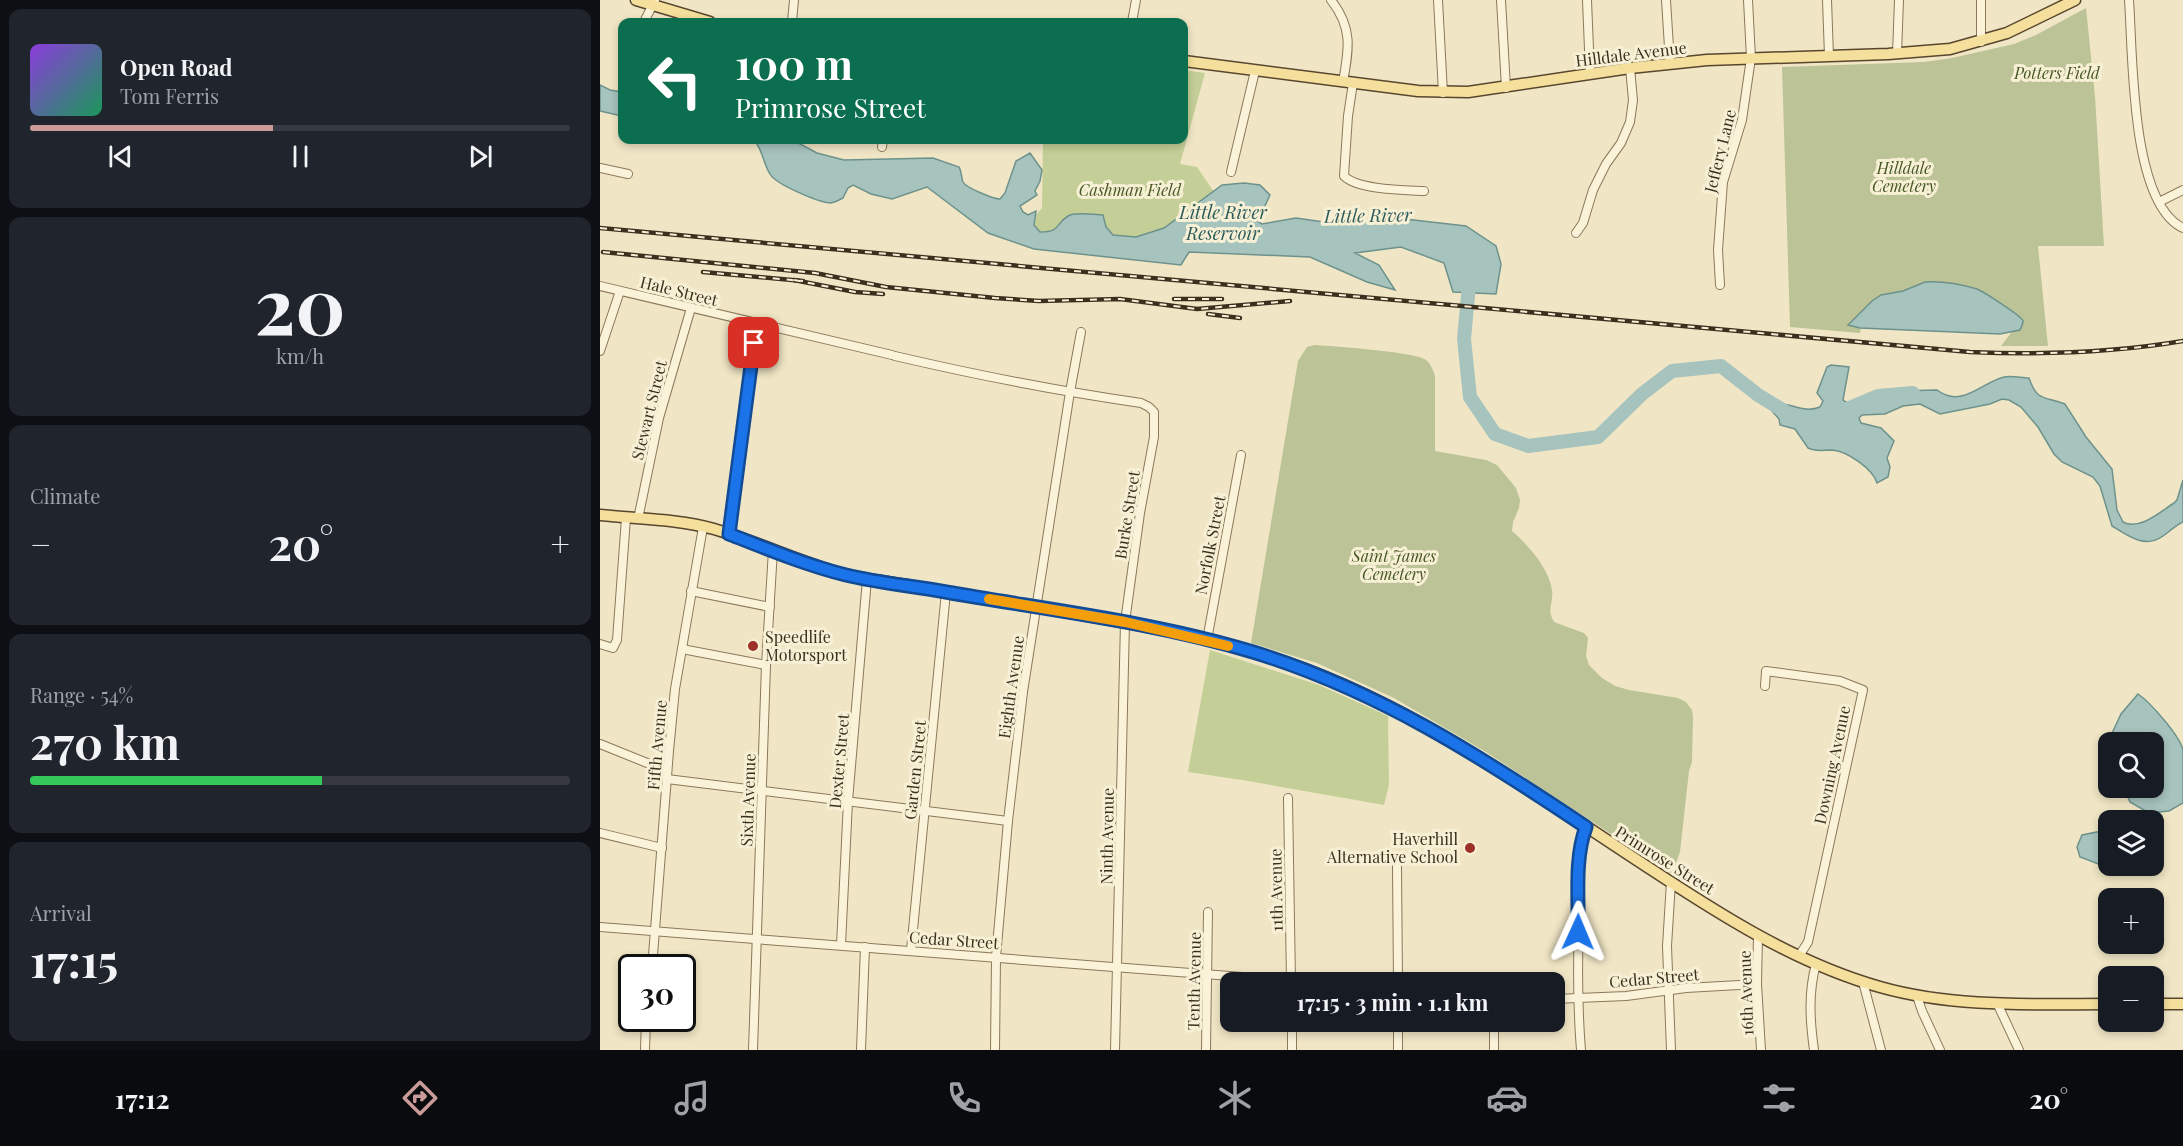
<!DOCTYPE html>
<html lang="en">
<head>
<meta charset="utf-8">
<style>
	:root { --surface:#171b24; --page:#20242c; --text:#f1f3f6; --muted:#9ea1a6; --line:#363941; --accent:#cb9b99 }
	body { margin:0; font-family:"Playfair Display",serif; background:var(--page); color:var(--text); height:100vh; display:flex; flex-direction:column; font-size:22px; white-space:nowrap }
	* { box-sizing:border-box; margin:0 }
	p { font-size:20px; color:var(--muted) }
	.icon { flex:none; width:33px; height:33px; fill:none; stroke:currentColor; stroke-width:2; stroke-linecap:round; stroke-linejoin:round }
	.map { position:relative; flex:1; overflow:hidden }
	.drawer { display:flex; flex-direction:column; gap:9px; padding:9px; background:#0d0f14; width:600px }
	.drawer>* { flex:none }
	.top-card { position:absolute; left:18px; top:18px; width:570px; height:126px; border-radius:12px; box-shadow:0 3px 9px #0003; background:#0b6e4f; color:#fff; overflow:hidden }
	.tools { position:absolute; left:1498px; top:732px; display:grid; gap:12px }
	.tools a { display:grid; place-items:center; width:66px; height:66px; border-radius:12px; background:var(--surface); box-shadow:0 3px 9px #0003; font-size:30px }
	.speed { position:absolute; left:18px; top:954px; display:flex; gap:12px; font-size:30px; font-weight:700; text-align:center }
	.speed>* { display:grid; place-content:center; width:78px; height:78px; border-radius:50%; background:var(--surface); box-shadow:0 3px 9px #0003; line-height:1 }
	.speed .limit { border:3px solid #111; border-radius:9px; background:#fff; color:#111 }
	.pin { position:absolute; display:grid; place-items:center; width:51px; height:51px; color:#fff; margin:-26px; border-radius:12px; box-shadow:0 3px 9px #0006 }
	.me { position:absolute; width:66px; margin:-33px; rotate:1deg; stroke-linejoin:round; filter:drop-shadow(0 0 4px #0008) }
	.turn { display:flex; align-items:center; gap:21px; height:126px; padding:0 18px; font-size:27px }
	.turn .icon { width:78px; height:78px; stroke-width:2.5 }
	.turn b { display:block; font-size:42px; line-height:51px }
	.big { font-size:45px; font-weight:700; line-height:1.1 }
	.drawer .widget { flex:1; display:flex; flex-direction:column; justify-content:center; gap:9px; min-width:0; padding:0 21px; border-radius:12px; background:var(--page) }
	.drawer .dial { align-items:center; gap:0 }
	.dial b { font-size:78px; line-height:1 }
	.song { display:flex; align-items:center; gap:18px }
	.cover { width:72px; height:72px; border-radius:9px; background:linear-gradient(135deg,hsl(270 70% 55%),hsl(150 70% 35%)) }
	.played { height:6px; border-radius:3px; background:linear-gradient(90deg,var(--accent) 45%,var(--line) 45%) }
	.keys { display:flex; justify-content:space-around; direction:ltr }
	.heat { display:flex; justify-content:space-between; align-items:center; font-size:33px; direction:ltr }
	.charge { height:9px; border-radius:4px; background:linear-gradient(90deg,#34c759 54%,var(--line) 0) }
	.trip { position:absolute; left:620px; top:972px; width:345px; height:60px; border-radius:12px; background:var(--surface); box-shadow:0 3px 9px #0003; font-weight:700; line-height:60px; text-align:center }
	.menu { display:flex; height:96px; justify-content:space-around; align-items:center; background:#090b0e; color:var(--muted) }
	.menu .icon { width:42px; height:42px }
	.menu .on { color:var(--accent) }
	.menu b { font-size:27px; color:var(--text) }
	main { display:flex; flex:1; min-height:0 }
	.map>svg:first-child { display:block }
	.green { fill:#c4cf98 }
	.cemetery { fill:#bbc397 }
	.water { fill:#a7c3bd; stroke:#6d928c; stroke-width:1.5 }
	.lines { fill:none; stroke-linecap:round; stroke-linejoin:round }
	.river { stroke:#a7c3bd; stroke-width:14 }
	.minor-casing { stroke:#8c785a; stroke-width:10 }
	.major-casing { stroke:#59462e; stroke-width:13 }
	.minor { stroke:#faf3d9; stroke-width:8 }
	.major { stroke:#f4df9c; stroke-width:10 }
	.rail-casing { stroke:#3b2f1e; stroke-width:4.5 }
	.rail { stroke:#f7f0d5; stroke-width:2; stroke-dasharray:7; stroke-linecap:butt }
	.route-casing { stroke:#114b97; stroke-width:15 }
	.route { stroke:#1a73e8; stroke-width:10 }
	.slow { stroke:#f59e0b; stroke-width:10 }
	.poi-dot { fill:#9d3027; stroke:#f7f0d5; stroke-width:2 }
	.labels { text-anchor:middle; stroke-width:6; stroke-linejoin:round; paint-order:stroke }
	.street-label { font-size:16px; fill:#3b2f1e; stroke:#f7f0d5 }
	.park-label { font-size:16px; font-style:italic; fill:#475824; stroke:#f7f0d5 }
	.poi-label { font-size:16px; fill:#3b2f1e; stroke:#f7f0d5; text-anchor:start }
	.water-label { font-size:18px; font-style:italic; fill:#2d5b5b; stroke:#f7f0d5 }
</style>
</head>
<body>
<main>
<section class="drawer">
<div class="widget">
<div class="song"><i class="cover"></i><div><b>Open Road</b><p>Tom Ferris</p></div></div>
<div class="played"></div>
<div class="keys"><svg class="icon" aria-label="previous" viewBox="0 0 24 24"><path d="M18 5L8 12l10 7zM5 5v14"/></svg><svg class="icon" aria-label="pause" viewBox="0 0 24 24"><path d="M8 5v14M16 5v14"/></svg><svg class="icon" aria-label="next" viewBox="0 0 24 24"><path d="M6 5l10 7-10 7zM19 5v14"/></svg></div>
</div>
<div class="widget dial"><b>20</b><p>km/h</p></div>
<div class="widget"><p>Climate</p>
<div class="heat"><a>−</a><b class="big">20°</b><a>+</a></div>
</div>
<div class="widget"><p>Range · 54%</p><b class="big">270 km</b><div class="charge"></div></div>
<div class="widget"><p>Arrival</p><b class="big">17:15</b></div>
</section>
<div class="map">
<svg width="1583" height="1050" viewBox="0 0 1583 1050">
	<rect width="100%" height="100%" fill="#f0e6c5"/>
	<g class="green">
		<path d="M 584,70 L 605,73 L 580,164 L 597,167 L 616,195 L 597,214 L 540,240 L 453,236 L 434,233 L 428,224 L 442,208 L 443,140 L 584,140 Z"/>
		<path d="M 610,650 L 719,685 L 788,716 L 789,785 L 784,805 L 642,780 L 588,772 Z"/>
	</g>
	<g class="cemetery">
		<path d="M 1486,8 L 1495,96 L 1504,246 L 1438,246 L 1448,346 L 1401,346 L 1418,324 L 1262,321 L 1260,333 L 1190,327 L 1182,67 L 1324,62 L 1352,58 L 1414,44 L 1436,35 Z"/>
		<path d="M 714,345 C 732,346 817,352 826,360 C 831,364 833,370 835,376 L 835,451 L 886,460 L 897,465 L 916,488 L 920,500 L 919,508 L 913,522 L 912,531 C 928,545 949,568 952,590 C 954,604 946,608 954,622 L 984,633 L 988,638 L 986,656 L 989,665 L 1002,678 L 1015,686 L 1029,690 L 1078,698 L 1086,702 L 1092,710 L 1093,717 L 1092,762 L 1089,771 L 1080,852 L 1072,874 L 886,752 L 794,698 L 717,663 L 651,643 L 698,361 L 707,347 Z"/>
	</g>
	<g class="water">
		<path d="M 0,85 L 10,90 L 22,92 L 22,116 L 0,111 Z"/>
		<path d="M 154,140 L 193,140 L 217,153 L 244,160 L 333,158 L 359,167 C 362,172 361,177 363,182 C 366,188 394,199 400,199 L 405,193 L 416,161 L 430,153 L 442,170 L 440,181 L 435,191 L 437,195 L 420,206 L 423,212 L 428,215 L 436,211 L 434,225 L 440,232 C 461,232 455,224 468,216 C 476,211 494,215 503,215 L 506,227 L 513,235 L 536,237 L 564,228 L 622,185 L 644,183 L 660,185 L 670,195 L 663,210 L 654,219 L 662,224 L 696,218 L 731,223 L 805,219 L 866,226 L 896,246 L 901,264 L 896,294 L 853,292 L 844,263 L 801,247 L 755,253 L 779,265 L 795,290 L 767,282 L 710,257 L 589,252 L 581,265 L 434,249 L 388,233 L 327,187 L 292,199 L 271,194 L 253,185 L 248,188 L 243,198 C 239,200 234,203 230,203 C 218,202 175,184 170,174 C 163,163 163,150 154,140 Z"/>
		<path d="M 1325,282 C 1342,281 1360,284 1377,289 C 1382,291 1422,316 1423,321 C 1423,323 1421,328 1420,330 L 1400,334 L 1260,328 L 1248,325 L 1272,301 L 1281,295 L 1303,291 Z"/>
		<path d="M 1231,365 L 1249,367 L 1243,400 C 1257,412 1287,395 1303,392 C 1314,390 1326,390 1337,390 C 1362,409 1382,382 1404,377 C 1411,375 1422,378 1429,378 C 1437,402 1444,396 1465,404 L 1486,437 L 1512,469 L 1517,510 L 1523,522 C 1539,531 1560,512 1574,503 L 1577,500 L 1583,480 L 1583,522 C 1575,526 1570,531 1563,536 C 1545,549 1528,536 1512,526 L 1500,486 L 1493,477 L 1462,462 L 1454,454 L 1438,427 L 1421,407 L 1409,400 L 1402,399 L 1390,404 L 1340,414 L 1320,404 L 1303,406 L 1285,414 L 1262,415 L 1259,418 L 1261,423 L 1281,428 L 1294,441 L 1287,458 L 1290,467 L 1288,477 L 1277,483 C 1273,469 1247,451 1232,450 C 1223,450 1216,452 1208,448 L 1195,429 L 1180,425 L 1179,419 L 1172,411 L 1174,404 C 1191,402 1203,414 1220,407 L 1223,401 L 1217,393 L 1227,367 Z"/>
		<path d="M 1538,694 C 1550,702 1580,736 1583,750 C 1583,764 1583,787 1583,803 L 1569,811 L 1549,813 L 1530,802 L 1524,788 L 1554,788 L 1554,742 L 1509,742 L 1509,750 L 1507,744 L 1521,714 Z"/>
		<path d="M 1507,830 L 1509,858 L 1501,865 L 1480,857 L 1477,847 L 1482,835 Z"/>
	</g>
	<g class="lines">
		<g class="river">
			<path d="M 870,274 L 864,339 L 870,397 L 895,434 L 928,446 L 998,437 L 1042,394 L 1072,371 L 1121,366 L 1158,395 L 1189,414"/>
			<path d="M 1245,410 L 1278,396 L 1313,393"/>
		</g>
		<g class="minor-casing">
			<g id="minor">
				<path d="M 731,0 C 753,28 749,49 743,82"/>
				<path d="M 838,0 L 843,93"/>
				<path d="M 901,0 L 906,88"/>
				<path d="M 987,0 L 990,74"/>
				<path d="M 1066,0 L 1070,63"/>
				<path d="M 1227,0 L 1229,56"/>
				<path d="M 1529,0 C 1533,53 1530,203 1583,228"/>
				<path d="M 44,22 L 55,0"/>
				<path d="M 192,22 L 194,0"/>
				<path d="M 532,22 L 536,0"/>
				<path d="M 1381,42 L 1381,0"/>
				<path d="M 1297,54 L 1299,0"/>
				<path d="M 753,83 L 748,116 L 744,176 C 758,190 804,190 824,191"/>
				<path d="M 282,147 L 283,140"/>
				<path d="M 0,168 L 28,174"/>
				<path d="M 631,172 L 655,71"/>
				<path d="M 1559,202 L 1583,190"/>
				<path d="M 976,233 L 983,223 L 993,190 L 1006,164 L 1021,143 L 1030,122 L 1033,100 L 1030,68"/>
				<path d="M 1120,285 L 1118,250 L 1123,182 L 1142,120 L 1151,58 L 1148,0"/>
				<path d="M 0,286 L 292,355"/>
				<path d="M 0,351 L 20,291"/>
				<path d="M 295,356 C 376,375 458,391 541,403 L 549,407 L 554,412 L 554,437 L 540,513 L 525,622 L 515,1050"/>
				<path d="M 38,519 L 59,418 L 91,308"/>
				<path d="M 129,534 L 157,324"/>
				<path d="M 91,591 L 170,607"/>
				<path d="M 607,640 L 641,455"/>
				<path d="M 0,644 L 13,648 L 17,640 L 26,518"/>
				<path d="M 82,649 L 166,665"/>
				<path d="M 1165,686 L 1166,671 L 1240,681 L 1263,690 L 1208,942 L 1199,956"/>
				<path d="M 0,744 L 67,771"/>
				<path d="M 67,779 L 408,821"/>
				<path d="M 688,798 L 691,982"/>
				<path d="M 0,833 L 62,848"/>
				<path d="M 797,866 L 798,982"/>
				<path d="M 1071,882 L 1067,946 L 1071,1050"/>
				<path d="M 0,927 L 706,982"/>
				<path d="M 1158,936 L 1157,984 L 1161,1050"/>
				<path d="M 241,945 L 248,801 L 267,579"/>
				<path d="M 311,950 L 346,592"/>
				<path d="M 52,968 L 69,751 L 75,689 L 103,527"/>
				<path d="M 1263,982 L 1281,1050"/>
				<path d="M 1317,996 L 1322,1011 L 1340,1050"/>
				<path d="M 954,999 L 1026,996 L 1086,988 L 1157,984"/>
				<path d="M 1397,1003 L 1419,1050"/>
				<path d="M 692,1022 L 692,1050"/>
				<path d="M 45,1050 L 46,1018"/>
				<path d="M 153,1050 L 166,665 L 173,550"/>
				<path d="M 261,1050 L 265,947"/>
				<path d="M 395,1050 L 396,957 L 408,821 L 423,692 L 470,392 L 481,332"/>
				<path d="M 606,1050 L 608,912"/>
				<path d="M 798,1050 L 798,1022"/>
				<path d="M 894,1050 L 894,1022"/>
				<path d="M 981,1050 C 977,1002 978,954 979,906 C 979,880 976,851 986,827"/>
				<path d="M 1214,1050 C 1210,1021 1208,993 1216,964"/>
			</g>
		</g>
		<g class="major-casing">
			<g id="major">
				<path d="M 36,0 L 110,22"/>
				<path d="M 584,61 L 818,91 L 868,92 L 1030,68 L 1107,60 L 1288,54 L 1350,49 L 1407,33 L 1475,0"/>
				<path d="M 0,515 C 38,519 78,519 114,529 C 162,543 206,565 254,577 C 317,586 379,598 442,608 C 543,625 649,642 744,685 C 850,732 948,802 1046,866 C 1119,914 1195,963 1280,987 C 1354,1008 1433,1004 1509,1004"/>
				<path d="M 1554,1004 L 1583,1004"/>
			</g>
		</g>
		<use href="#minor" class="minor"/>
		<use href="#major" class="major"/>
		<g class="rail-casing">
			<g id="rail">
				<path d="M 0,228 L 1370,352 C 1441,355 1512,353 1583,341"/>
				<path d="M 3,252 L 215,273 L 286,287 L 395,298 L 439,301 L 520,299 L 597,309 L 690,301"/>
				<path d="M 103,272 L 203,281"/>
				<path d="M 194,280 L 255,292 L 283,294"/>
				<path d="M 574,299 L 622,299"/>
				<path d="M 608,314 L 640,318"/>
			</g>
		</g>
		<use href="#rail" class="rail"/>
	</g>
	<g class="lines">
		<g class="route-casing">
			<path id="route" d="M 154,343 L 129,534 C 167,549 206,565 246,575 C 279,583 313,586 346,592 C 449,610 554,622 653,652 C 777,690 880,756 986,827 C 974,859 979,899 978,932"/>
		</g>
		<use href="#route" class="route"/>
		<path class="slow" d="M 389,599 L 525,622 L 628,646"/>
	</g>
	<g class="poi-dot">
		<circle cx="153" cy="646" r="6"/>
		<circle cx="870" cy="848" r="6"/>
	</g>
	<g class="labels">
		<g class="street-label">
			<text transform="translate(1031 54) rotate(-7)" y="6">Hilldale Avenue</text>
			<text transform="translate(1120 151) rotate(-76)" y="6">Jeffery Lane</text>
			<text transform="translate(79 291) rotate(14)" y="6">Hale Street</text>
			<text transform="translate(49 410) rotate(-76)" y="6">Stewart Street</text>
			<text transform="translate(527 515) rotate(-81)" y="6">Burke Street</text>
			<text transform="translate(610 545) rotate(-79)" y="6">Norfolk Street</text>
			<text transform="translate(411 687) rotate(-82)" y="6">Eighth Avenue</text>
			<text transform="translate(57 745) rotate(-85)" y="6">Fifth Avenue</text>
			<text transform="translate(239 761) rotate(-85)" y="6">Dexter Street</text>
			<text transform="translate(1232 765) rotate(-78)" y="6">Downing Avenue</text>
			<text transform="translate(315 770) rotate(-84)" y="6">Garden Street</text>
			<text transform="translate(148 800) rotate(-88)" y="6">Sixth Avenue</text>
			<text transform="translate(507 836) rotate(-89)" y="6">Ninth Avenue</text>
			<text transform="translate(1065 860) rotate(32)" y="6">Primrose Street</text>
			<text transform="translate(676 890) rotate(-91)" y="6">11th Avenue</text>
			<text transform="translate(354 940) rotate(4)" y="6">Cedar Street</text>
			<text transform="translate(1054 978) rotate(-5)" y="6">Cedar Street</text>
			<text transform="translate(594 981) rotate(-89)" y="6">Tenth Avenue</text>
			<text transform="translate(1146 993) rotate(-92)" y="6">16th Avenue</text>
		</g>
		<g class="park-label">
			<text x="1457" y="79">Potters Field</text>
			<text x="1304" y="174">Hilldale<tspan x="1304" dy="18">Cemetery</tspan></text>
			<text x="530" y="196">Cashman Field</text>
			<text x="794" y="562">Saint James<tspan x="794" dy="18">Cemetery</tspan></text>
		</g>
		<g class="poi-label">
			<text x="165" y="643">Speedlife<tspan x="165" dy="18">Motorsport</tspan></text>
			<text x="858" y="845" text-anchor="end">Haverhill<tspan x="858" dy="18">Alternative School</tspan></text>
		</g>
		<g class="water-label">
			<text x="623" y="219">Little River<tspan x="623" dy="21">Reservoir</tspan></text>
			<text transform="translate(768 216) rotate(-1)" y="6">Little River</text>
		</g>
	</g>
</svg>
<div class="tools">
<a><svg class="icon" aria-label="search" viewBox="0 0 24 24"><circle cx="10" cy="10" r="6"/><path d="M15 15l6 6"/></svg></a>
<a><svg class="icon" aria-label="layers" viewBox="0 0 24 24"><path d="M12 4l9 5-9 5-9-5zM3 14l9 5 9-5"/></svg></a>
<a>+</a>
<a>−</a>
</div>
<div class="speed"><div class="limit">30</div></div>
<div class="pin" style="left:154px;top:343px;background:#d93025"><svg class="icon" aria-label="arrive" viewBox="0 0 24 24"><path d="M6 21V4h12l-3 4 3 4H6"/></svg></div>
<svg class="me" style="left:978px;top:932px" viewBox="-20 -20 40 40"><path d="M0-17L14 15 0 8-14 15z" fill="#1a73e8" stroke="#fff" stroke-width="4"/></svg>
<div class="trip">17:15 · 3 min · 1.1 km</div>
<div class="top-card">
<div class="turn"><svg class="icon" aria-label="left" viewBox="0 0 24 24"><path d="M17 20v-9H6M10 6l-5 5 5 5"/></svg><div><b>100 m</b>Primrose Street</div></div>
</div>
</div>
</main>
<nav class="menu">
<b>17:12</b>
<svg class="icon on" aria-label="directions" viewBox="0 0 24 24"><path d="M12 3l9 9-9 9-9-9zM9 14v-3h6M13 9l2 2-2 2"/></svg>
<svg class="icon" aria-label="music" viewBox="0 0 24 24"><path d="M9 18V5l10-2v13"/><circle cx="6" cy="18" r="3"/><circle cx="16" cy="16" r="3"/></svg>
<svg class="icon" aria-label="phone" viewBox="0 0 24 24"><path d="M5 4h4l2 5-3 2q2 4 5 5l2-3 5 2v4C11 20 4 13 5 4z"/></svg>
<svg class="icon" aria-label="climate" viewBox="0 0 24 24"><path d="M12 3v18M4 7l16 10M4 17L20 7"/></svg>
<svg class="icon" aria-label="car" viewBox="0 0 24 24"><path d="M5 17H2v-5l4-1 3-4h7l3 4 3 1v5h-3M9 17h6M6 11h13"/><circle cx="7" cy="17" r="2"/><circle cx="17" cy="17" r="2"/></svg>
<svg class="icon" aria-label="filters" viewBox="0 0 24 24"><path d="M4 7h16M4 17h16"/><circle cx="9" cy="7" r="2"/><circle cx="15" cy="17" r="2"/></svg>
<b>20°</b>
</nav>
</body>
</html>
